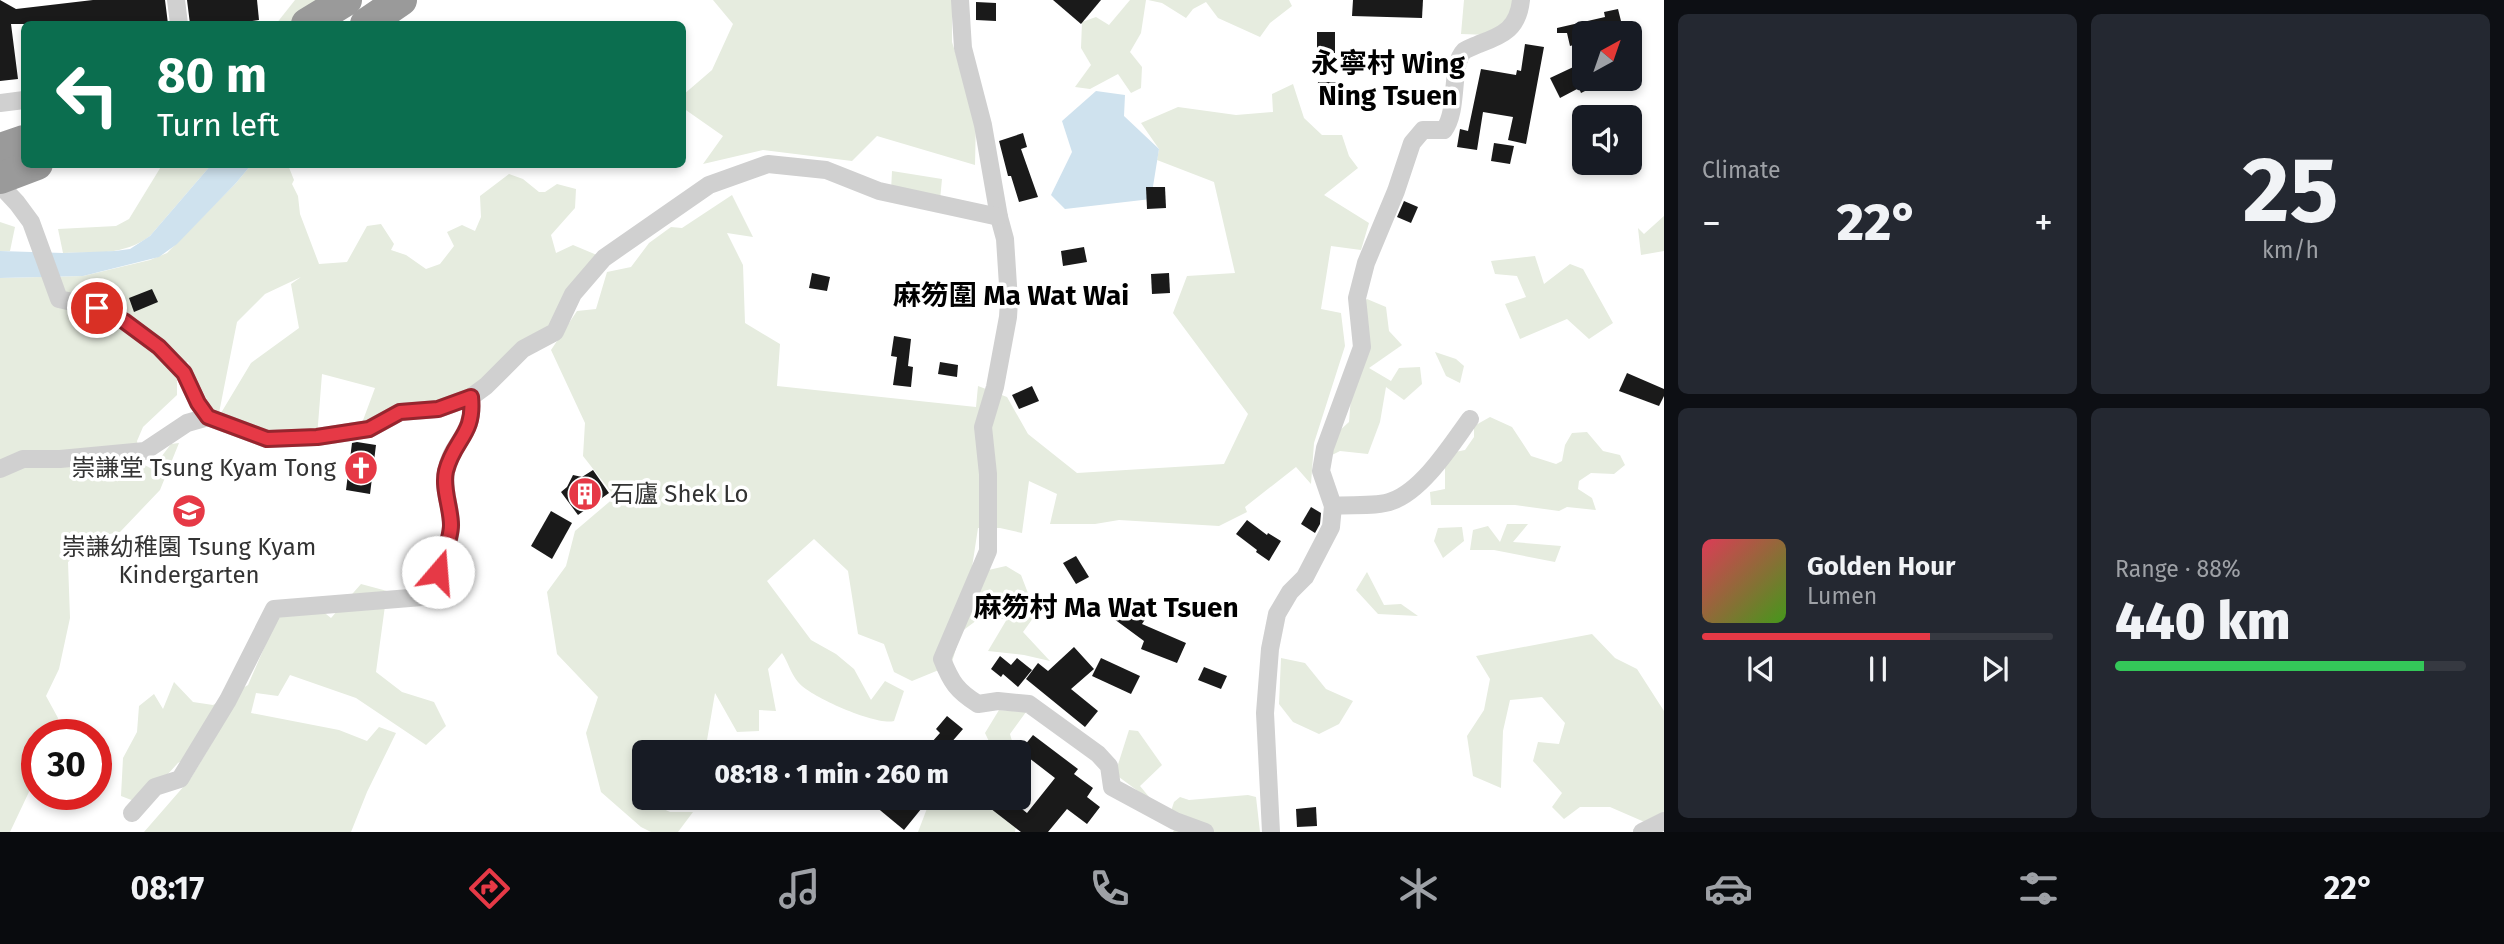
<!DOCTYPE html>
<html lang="en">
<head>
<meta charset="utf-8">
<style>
	:root { --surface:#171b24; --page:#242831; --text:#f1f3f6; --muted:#9ea1a6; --line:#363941; --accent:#e63946 }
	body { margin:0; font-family:"Fira Sans","Noto Sans SC",sans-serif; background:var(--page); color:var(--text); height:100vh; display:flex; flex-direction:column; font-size:26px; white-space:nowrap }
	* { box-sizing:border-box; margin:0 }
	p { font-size:23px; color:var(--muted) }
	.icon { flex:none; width:38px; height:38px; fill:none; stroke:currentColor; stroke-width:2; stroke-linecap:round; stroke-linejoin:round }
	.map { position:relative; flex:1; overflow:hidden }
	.side { display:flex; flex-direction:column; gap:14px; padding:14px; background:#0d0f14; width:840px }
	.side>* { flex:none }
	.top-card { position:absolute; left:21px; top:21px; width:665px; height:147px; border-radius:10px; box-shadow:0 4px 10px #0003; background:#0b6e4f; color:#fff; overflow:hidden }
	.needle { width:46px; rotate:40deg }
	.tools { position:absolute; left:1572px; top:21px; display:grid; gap:14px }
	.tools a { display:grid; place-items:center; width:70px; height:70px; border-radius:10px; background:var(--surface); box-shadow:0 4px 10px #0003; font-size:35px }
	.speed { position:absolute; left:21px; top:719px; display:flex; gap:14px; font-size:35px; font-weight:700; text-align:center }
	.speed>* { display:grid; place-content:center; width:91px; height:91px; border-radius:50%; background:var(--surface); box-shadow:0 4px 10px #0003; line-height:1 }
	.speed .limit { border:10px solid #d22; background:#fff; color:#111 }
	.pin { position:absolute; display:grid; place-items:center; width:60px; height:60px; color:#fff; margin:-30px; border:4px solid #fff; border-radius:50%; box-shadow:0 2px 7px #0007 }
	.me { position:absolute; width:77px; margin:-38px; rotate:18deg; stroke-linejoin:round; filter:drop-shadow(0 0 5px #0008) }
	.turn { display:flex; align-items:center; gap:24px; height:147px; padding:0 21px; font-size:32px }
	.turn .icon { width:91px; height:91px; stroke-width:2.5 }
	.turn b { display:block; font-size:49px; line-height:60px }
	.big { font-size:52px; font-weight:800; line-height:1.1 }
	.side .card { flex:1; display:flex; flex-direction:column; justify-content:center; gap:10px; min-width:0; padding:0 24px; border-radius:10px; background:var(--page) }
	.side .dial { align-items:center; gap:0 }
	.dial b { font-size:91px; line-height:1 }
	.song { display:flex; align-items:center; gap:21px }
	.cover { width:84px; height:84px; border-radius:10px; background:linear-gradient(135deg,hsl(350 70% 55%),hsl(100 70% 35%)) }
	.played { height:7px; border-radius:4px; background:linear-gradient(90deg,var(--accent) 65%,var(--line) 65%) }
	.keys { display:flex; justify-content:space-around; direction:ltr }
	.heat { display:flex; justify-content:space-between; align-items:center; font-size:38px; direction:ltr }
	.charge { height:10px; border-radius:5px; background:linear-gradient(90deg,#34c759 88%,var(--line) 0) }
	.side .tiles { flex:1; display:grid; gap:14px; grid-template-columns:repeat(2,1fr) }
	.trip { position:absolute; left:632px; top:740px; width:399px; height:70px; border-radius:10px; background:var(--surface); box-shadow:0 4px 10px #0003; font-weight:800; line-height:70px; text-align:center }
	.menu { display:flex; height:112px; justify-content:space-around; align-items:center; background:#090b0e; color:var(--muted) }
	.menu .icon { width:49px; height:49px }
	.menu .on { color:var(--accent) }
	.menu b { font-size:32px; color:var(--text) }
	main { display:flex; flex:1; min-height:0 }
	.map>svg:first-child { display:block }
	.green { fill:#e6ecdf; fill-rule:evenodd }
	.water { fill:#cfe2ee }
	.building { fill:#1a1a1a }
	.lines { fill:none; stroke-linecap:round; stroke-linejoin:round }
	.street { stroke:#d0d0d0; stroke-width:18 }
	.highway { stroke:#9a9a9a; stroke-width:32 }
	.route-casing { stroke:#96252e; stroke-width:18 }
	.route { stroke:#e63946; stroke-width:12 }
	.labels { text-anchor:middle; stroke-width:7; stroke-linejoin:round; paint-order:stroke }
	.poi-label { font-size:24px; fill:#333; stroke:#fff; text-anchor:end }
	.quarter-label { font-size:28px; font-weight:bold; fill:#000; stroke:#fff }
</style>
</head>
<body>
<main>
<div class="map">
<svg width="1664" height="832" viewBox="0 0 1664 832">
	<rect width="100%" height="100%" fill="#fff"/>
	<g class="green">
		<path d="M 295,0 L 343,0 L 324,24 L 276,24 Z"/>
		<path d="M 713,0 L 952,0 L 952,42 L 976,118 L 975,165 L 877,136 L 852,161 L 763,150 L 703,164 L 723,136 L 683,108 L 683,95 L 712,70 L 733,24 Z"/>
		<path d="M 1130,0 L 1146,0 L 1141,33 L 1130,52 L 1142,67 L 1141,88 L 1131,93 L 1118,74 L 1090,89 L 1075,87 L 1091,65 L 1081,48 L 1082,22 L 1096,17 L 1109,25 Z"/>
		<path d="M 1148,0 L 1289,0 L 1292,6 L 1270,23 L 1260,37 L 1218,18 L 1206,2 L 1193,9 L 1186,18 L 1162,3 Z"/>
		<path d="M 1464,0 L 1515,0 L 1509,22 L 1490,35 L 1461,34 Z"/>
		<path d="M 1293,84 L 1304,118 L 1322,135 L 1342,135 L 1349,156 L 1358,168 L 1324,195 L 1369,223 L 1361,250 L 1331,246 L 1321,309 L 1341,313 L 1345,346 L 1314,443 L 1311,484 L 1296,467 L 1245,507 L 1247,512 L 1219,526 L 1119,520 L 1095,524 L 1050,524 L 1057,494 L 1029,481 L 1022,533 L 1000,528 L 978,528 L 971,574 L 1006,566 L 1021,575 L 1036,614 L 1023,632 L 1050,661 L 1024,655 L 988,651 L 1007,619 L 981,617 L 961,632 L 951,665 L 912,681 L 894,672 L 884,644 L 858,634 L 848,571 L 814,539 L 767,581 L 811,640 L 836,654 L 854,669 L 871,700 L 885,681 L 904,691 L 894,721 C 877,726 810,697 798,682 C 791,674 788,662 782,653 L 768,669 L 776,711 L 759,710 L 759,731 L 737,732 L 715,693 L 705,752 L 644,752 L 644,800 L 670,812 L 693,812 L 678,832 L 651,832 L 641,827 L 601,792 L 586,733 L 598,697 L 557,654 L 547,592 L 566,566 L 575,531 L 615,497 L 583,456 L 585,423 L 551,350 L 577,311 L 596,309 L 607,272 L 631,267 L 649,243 L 671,227 L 682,228 L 732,195 L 753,237 L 727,233 L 743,265 L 745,323 L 780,344 L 777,386 L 976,407 L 978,386 L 1007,397 L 1028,434 L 1077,473 L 1224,464 L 1248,414 L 1173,313 L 1187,276 L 1235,273 L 1214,182 L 1157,160 L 1159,149 L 1141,123 L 1178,107 L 1236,115 L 1273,112 L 1272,94 Z"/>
		<path d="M 162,165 L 211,165 L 150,236 C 123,256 95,252 63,253 L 58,229 L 116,226 L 129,219 Z"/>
		<path d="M 251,165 L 288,165 L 294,180 L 292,184 L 298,196 L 300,214 L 319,264 L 347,262 L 367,226 L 381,224 L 394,244 L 391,250 L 406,255 L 426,269 L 440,264 L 454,246 L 447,232 L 462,225 L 475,231 L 481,217 L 480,196 L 509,174 L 523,179 L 539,192 L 545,192 L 557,184 L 576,189 L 575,208 L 551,235 L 556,253 L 573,245 L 604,258 L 555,332 L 491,382 L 359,431 L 375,388 L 322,374 L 317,437 L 267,439 L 217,420 L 188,362 L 177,365 L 177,395 L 143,427 L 137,441 L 141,463 L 152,469 L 171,444 L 179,443 L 160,490 L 120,532 L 99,536 L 68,562 L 70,618 L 59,669 L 46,696 L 58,718 L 52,735 L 37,735 L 37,775 L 10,832 L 0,832 L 0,278 L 83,276 L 150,260 L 167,253 L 236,183 ZM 301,277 L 291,284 L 299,328 L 251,363 L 218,418 L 237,322 L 265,294 Z"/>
		<path d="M 892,171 L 942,179 L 940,200 L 891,191 Z"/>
		<path d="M 1664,216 L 1664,251 L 1641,255 L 1638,228 L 1644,234 Z"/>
		<path d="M 0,222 L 15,227 L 10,251 L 0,251 Z"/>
		<path d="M 1535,256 L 1544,284 L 1570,264 L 1583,269 L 1613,323 L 1589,339 L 1567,319 L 1520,339 L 1505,304 L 1526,297 L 1517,276 L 1495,274 L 1491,261 Z"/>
		<path d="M 1367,299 L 1386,307 L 1389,331 L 1402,345 L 1369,368 L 1391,381 L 1399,368 L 1420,367 L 1422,384 L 1404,400 L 1386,387 L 1380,422 L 1368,454 L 1340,451 L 1330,456 L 1338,432 L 1349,422 L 1358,307 Z"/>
		<path d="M 1435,352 L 1456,359 L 1464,366 L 1460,383 L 1446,376 Z"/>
		<path d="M 1490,417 L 1512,427 L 1531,456 L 1556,464 L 1562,461 L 1565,445 L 1572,433 L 1587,432 L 1603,451 L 1620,455 L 1625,465 L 1614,474 L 1591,473 L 1579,481 L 1578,489 L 1592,498 L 1596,510 L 1567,507 L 1559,511 L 1515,505 L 1431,505 L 1430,492 L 1445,489 L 1445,458 L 1455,452 L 1465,450 L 1474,437 L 1474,426 Z"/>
		<path d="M 1507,524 L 1528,524 L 1513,542 L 1561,546 L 1555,562 L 1494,550 L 1470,550 L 1473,530 L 1488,526 L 1500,542 Z"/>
		<path d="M 1462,527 L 1464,541 L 1443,558 L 1434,541 L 1438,528 Z"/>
		<path d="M 1367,572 L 1384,605 L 1401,604 L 1418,616 L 1378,614 L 1356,590 Z"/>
		<path d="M 361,584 L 387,591 L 376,672 L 402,692 L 434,702 L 446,726 L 426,745 L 356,698 L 290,675 L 278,696 L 256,693 L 251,713 L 339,730 L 367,741 L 379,727 L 396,733 L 367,792 L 351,832 L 144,832 L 191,778 L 212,743 L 178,763 L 167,775 L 134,801 L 121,796 L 123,758 L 137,732 L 139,706 L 154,694 L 163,709 L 174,682 L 193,702 L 213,705 L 248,685 L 284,602 L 306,598 L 331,618 Z"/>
		<path d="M 1592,634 L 1615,658 L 1637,669 L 1664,711 L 1664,814 L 1656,827 L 1610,807 L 1580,807 L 1564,819 L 1552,807 L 1562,793 L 1533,761 L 1538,742 L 1559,744 L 1565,723 L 1542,697 L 1510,700 L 1503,731 L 1501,788 L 1473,776 L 1467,736 L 1484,710 L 1490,679 L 1476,656 Z"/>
		<path d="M 1281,658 L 1305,663 L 1326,689 L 1353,701 L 1339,724 L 1319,734 L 1293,722 L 1279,704 Z"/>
		<path d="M 999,710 L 1026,712 L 1010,734 L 1012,741 L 994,752 L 985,733 Z"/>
		<path d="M 1129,730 L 1138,731 L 1162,765 L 1140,786 L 1154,803 L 1115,774 Z"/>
		<path d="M 1248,795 L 1256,797 L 1260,832 L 1173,832 L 1180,817 L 1170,814 L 1174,802 L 1180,797 L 1189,800 Z"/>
		<path d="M 931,798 L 987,798 L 1017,820 L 1015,832 L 918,832 Z"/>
	</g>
	<g class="water">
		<path d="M 1096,91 L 1125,95 L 1124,116 L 1159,149 L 1151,199 L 1065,209 L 1051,195 L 1072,152 L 1062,121 Z"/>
		<path d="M 211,165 L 251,165 L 236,183 L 177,244 L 159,257 L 83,276 L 0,278 L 0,251 L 63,253 L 115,251 L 130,249 L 150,236 Z"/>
	</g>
	<g class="building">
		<path d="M 0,0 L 16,9 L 93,0 L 165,0 L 168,24 L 11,24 L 18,79 L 0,81 Z"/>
		<path d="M 187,0 L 257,0 L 259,20 L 229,24 L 190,24 Z"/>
		<path d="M 1053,0 L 1101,0 L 1081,24 Z"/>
		<path d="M 1353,0 L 1423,0 L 1422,18 L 1352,16 Z"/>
		<path d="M 976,2 L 996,3 L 996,21 L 976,20 Z"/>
		<path d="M 1618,9 L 1624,33 L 1584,33 L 1584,42 L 1570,46 L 1567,33 L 1557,33 L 1557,28 L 1605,17 L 1604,12 Z"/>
		<path d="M 1317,32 L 1335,32 L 1335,53 L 1317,52 Z"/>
		<path d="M 1525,44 L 1544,47 L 1526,144 L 1508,140 L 1513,117 L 1483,112 L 1477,150 L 1457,147 L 1460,129 L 1468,131 L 1481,69 L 1516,75 L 1517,70 L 1521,71 Z"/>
		<path d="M 1584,62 L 1584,79 L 1609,79 L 1581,93 L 1579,88 L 1560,98 L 1550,78 Z"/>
		<path d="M 1318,82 L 1336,82 L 1335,103 L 1317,102 Z"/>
		<path d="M 1023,133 L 1027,147 L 1021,149 L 1038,197 L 1019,202 L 1011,176 L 1008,176 L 999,141 Z"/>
		<path d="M 1494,143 L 1514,146 L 1510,164 L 1491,161 Z"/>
		<path d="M 1146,187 L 1165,187 L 1166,208 L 1147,209 Z"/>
		<path d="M 1404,201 L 1418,207 L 1411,223 L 1397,217 Z"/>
		<path d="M 1084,247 L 1087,262 L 1063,266 L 1061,251 Z"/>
		<path d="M 812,273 L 830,277 L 827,291 L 809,288 Z"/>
		<path d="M 1169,273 L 1170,293 L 1152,294 L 1151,274 Z"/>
		<path d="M 152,289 L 158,302 L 134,312 L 129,298 Z"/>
		<path d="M 894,336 L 911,339 L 908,366 L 913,367 L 911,387 L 893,385 L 897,357 L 891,356 Z"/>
		<path d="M 940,362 L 958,365 L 957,377 L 938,374 Z"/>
		<path d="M 1627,373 L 1664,389 L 1664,396 L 1659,406 L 1619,391 Z"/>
		<path d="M 1032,386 L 1039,401 L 1019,409 L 1012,395 Z"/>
		<path d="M 357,442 L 376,445 L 370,494 L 346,490 L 352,443 Z"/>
		<path d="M 593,470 L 609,493 L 578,515 L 561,492 L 567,487 L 573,475 L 582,477 Z"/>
		<path d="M 1311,507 L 1321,513 L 1320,524 L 1315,533 L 1301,524 Z"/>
		<path d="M 551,511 L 572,523 L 552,559 L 531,546 Z"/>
		<path d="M 1247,520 L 1267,535 L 1268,533 L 1281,541 L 1269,561 L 1256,552 L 1257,550 L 1236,534 Z"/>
		<path d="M 1076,556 L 1089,577 L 1076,584 L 1063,563 Z"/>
		<path d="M 1132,607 L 1146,618 L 1142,624 L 1186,643 L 1177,663 L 1141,649 L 1144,641 L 1110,616 L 1112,611 L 1125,617 Z"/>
		<path d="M 1074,647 L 1094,669 L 1071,689 L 1098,711 L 1085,727 L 1026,679 L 1038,663 L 1048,671 Z"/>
		<path d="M 1000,656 L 1011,665 L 1017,658 L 1032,670 L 1018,687 L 1003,674 L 1001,677 L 991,669 Z"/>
		<path d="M 1101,658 L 1140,676 L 1131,694 L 1092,676 Z"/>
		<path d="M 1204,667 L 1227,676 L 1221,689 L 1198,680 Z"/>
		<path d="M 947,716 L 963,729 L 943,752 L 923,752 L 940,733 L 936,729 Z"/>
		<path d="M 1033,735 L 1078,769 L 1074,774 L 1093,788 L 1087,797 L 1100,807 L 1087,824 L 1067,809 L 1048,832 L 1021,832 L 977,798 L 1008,798 L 1027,813 L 1055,778 L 1020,751 Z"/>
		<path d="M 882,798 L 930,798 L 904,830 L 875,806 Z"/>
		<path d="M 1316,807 L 1317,826 L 1297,827 L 1296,809 Z"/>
	</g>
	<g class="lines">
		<g class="street">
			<path d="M 176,0 L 179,24"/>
			<path d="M 960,0 L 963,48 L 983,125 L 999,217 L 1005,239 L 1009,301 L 1008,317 L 995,387 L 983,427 L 988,474 L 988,551 L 942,659 C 951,682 957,691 978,704 L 998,701 L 1029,704 L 1098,754 L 1109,766 L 1112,787 L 1175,821 L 1205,832"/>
			<path d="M 0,103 L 24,100"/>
			<path d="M 0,185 L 17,203 L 31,222 L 59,299 L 98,308 L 124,321 L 159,347 L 184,373 L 198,403 L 208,417 L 267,439 L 317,437 L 369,429 L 400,412 L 438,409 L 471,397 L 486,386 L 523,349 L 555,332 L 573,294 L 604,258 L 709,185 L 768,164 L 826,170 L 879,191 L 999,217"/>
			<path d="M 0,469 L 23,459 L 60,459 L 145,451 L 187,423 L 208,417"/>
			<path d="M 1333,506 C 1349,504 1378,507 1392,501 C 1423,490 1451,445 1470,419"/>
			<path d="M 132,813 L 155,787 L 180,779 L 228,700 L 274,609 L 422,597 C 433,579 450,548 451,527 C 452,509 442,490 446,472 C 452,439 475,437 471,397"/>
			<path d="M 1271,832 L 1265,713 L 1270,649 L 1277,614 L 1290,592 L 1305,577 L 1331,527 L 1333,506 L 1321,471 L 1325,448 L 1362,347 L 1357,298 L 1366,263 L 1396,191 L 1412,143 L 1423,130 L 1444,130 C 1459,110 1450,65 1464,51 C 1468,48 1475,46 1479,44 C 1504,35 1518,28 1521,0"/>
			<path d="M 1642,832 L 1664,821"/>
		</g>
		<g class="highway">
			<path d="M 307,24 L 346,0"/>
			<path d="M 366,24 L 401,0"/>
			<path d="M 0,149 L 24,141"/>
			<path d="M 0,178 L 37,164"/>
		</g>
	</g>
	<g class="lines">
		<g class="route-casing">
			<path id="route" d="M 97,308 L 124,321 L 159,347 L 184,373 L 198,403 L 208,417 L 267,439 L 317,437 L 369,429 L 400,412 L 438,409 L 471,397 C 475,435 454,439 446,471 C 442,488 451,508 451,525 C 451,540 442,558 438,572"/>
		</g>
		<use href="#route" class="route"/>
	</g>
	<defs>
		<g id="church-disc" transform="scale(1.75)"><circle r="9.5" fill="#e63946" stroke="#fff"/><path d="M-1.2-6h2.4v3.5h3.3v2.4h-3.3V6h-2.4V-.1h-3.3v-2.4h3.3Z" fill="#fff"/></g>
		<g id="building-disc" transform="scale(1.75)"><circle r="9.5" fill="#e63946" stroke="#fff"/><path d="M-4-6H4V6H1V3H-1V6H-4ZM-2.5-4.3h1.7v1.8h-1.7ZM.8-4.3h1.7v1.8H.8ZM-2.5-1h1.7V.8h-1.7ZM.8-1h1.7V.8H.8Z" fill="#fff"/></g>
		<g id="school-disc" transform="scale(1.75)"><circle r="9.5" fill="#e63946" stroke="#fff"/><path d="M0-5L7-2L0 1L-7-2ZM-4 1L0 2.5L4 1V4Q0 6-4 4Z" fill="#fff"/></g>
	</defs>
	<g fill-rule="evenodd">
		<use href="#church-disc" x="361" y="468"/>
		<use href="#building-disc" x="585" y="494"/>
		<use href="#school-disc" x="189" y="511"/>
	</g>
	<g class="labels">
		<g class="poi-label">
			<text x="336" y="476">崇謙堂 Tsung Kyam Tong</text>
			<text x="610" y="502" text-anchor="start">石廬 Shek Lo</text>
			<text x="189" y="555" text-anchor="middle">崇謙幼稚園 Tsung Kyam<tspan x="189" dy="28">Kindergarten</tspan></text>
		</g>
		<g class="quarter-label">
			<text x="1388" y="73">永寧村 Wing<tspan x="1388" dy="32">Ning Tsuen</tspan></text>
			<text x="1011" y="305">麻笏圍 Ma Wat Wai</text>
			<text x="1106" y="617">麻笏村 Ma Wat Tsuen</text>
		</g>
	</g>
</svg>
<div class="tools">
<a><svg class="needle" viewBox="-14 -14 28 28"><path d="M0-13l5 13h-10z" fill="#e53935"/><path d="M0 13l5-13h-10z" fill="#9ea1a6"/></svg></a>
<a><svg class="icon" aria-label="sound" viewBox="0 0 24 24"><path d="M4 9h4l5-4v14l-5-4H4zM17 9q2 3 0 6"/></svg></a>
</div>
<div class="speed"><div class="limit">30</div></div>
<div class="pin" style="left:97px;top:308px;background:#d93025"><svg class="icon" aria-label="arrive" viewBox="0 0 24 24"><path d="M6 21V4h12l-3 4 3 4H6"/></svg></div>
<svg class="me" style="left:438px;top:572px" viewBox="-20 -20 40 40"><circle r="19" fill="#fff"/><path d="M0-13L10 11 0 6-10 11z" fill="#e63946"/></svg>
<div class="trip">08:18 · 1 min · 260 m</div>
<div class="top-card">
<div class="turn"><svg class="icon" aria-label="left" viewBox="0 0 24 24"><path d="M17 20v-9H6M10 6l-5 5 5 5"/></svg><div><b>80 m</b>Turn left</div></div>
</div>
</div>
<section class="side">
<div class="tiles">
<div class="card"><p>Climate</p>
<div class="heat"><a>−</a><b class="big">22°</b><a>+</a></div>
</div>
<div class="card dial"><b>25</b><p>km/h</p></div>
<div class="card">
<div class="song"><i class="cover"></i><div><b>Golden Hour</b><p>Lumen</p></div></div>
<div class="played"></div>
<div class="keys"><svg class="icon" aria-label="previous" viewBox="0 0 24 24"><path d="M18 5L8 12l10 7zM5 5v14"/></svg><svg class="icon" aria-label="pause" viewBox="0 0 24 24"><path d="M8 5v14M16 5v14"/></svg><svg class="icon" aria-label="next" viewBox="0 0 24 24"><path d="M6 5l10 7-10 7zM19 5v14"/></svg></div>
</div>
<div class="card"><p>Range · 88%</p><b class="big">440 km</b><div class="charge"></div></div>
</div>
</section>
</main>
<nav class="menu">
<b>08:17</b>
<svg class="icon on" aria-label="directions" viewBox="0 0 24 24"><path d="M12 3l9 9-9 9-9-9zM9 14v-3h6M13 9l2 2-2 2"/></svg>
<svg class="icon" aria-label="music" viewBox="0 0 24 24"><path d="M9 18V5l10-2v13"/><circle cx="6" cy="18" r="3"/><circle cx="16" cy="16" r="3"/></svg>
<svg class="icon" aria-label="phone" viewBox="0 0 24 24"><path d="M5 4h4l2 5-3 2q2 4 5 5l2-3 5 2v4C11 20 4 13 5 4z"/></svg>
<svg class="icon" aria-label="climate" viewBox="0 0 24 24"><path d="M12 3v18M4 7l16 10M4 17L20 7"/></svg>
<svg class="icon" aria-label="car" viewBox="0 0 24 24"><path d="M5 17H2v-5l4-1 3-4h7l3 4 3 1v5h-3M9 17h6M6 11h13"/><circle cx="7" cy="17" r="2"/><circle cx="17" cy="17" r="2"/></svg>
<svg class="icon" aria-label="filters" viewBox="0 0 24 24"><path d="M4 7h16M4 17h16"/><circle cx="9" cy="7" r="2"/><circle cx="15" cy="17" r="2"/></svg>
<b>22°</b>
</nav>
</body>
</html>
